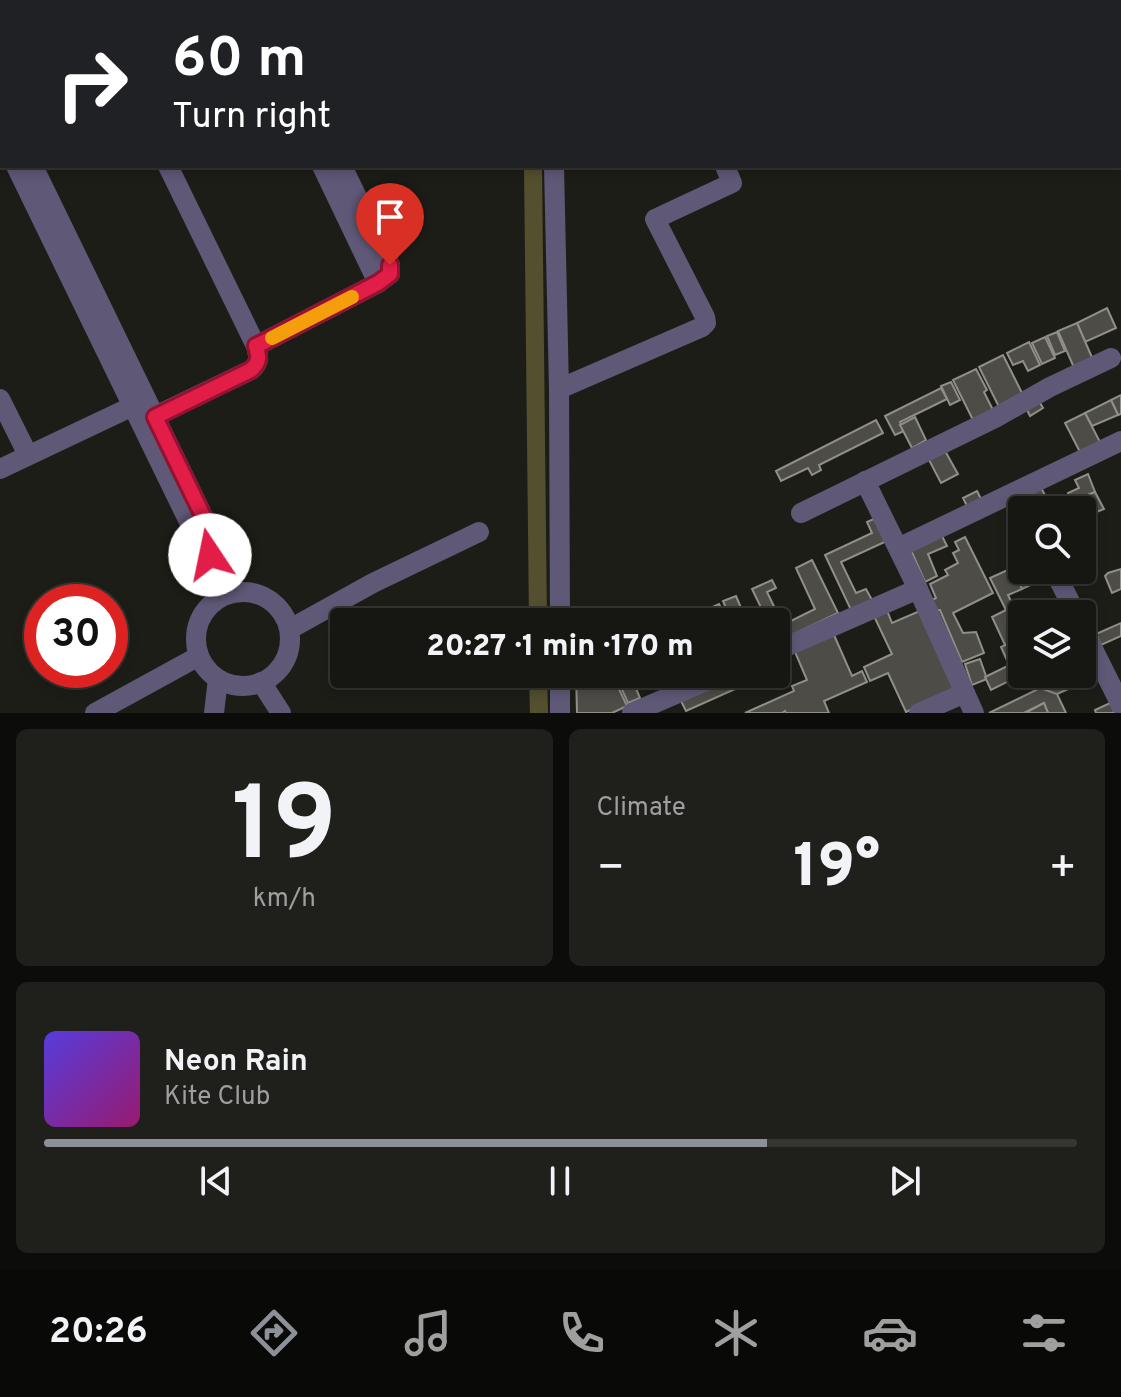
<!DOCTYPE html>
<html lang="en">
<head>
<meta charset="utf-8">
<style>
	:root { --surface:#161612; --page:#1f1f1b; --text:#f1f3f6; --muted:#9e9f9f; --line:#353532; --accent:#8c9099 }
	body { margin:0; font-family:Overpass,sans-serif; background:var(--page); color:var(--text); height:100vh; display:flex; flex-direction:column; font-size:30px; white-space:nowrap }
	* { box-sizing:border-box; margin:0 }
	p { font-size:26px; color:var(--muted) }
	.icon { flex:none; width:44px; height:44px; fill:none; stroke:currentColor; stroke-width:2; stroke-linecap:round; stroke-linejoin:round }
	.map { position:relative; height:713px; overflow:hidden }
	.sheet { display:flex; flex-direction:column; gap:16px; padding:16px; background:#0c0c0a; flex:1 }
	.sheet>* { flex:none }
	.top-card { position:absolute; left:0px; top:0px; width:1122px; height:168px; box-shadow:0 4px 12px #0003,0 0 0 2px var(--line); background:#202124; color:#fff; overflow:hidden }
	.tools { position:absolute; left:1008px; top:496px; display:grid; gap:16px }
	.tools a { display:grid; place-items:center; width:88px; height:88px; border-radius:8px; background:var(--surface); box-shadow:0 4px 12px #0003,0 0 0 2px var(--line); font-size:40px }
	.speed { position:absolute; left:24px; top:584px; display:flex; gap:16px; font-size:40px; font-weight:700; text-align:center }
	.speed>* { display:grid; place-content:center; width:104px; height:104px; border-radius:50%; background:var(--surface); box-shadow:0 4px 12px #0003,0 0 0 2px var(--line); line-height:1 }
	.speed .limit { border:12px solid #d22; background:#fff; color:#111 }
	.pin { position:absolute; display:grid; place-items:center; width:68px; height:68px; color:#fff; margin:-82px -34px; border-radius:50% 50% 50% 0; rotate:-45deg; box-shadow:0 0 8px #0007 }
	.pin .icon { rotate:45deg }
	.me { position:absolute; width:88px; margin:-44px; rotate:349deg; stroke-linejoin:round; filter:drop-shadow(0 0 6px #0008) }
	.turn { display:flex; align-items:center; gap:28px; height:168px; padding:0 40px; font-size:36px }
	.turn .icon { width:104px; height:104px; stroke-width:2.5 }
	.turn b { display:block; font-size:56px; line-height:68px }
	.big { font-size:60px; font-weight:800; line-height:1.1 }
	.sheet .tile { flex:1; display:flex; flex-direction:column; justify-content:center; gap:12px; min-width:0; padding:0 28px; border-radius:12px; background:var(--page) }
	.sheet .dial { align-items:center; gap:0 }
	.dial b { font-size:104px; line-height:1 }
	.song { display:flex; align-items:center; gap:24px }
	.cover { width:96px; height:96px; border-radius:12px; background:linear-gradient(135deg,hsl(250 70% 55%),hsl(320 70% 35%)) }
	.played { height:8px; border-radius:4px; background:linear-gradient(90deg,var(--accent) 70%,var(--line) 70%) }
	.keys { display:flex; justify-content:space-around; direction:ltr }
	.heat { display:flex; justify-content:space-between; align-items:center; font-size:44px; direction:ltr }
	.sheet .tiles { flex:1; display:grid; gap:16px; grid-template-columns:1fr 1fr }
	.tile:last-child { grid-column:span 2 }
	.trip { position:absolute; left:330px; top:608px; width:460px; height:80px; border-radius:8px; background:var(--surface); box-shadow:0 4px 12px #0003,0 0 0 2px var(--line); font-weight:800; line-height:80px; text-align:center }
	.tabs { display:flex; height:128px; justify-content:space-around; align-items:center; background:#090907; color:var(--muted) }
	.tabs .icon { width:56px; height:56px }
	.tabs .selected { color:var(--accent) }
	.tabs b { font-size:36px; color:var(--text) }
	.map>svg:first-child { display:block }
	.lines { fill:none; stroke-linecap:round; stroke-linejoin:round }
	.canal { stroke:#544f2f; stroke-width:18 }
	.building { fill:#4d4c47; stroke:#908f89; stroke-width:2 }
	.minor { stroke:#5f5877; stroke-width:20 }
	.route-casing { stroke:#92132f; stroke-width:20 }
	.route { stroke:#e11d48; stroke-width:14 }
	.slow { stroke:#f59e0b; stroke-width:14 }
</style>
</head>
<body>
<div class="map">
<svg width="1121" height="713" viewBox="0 0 1121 713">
	<rect width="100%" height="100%" fill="#1d1d18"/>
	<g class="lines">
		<g class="canal">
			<path d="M 531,0 L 531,2"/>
			<path d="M 533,166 L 538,622"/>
			<path d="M 538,674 L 539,713"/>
		</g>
	</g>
	<g class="building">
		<path d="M 1107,308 L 1116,328 L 1085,342 L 1077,323 Z"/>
		<path d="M 1077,323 L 1094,362 L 1075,370 L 1058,331 Z"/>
		<path d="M 1057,332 L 1065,351 L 1055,355 L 1047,336 Z"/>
		<path d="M 1045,337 L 1055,358 L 1042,364 L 1032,343 Z"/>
		<path d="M 1029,342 L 1040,365 L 1028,371 L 1023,361 L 1013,365 L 1007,353 Z"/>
		<path d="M 1003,355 L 1024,397 L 1000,409 L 979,367 Z"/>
		<path d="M 976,369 L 987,390 L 984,392 L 994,412 L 974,422 L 953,380 Z"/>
		<path d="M 951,382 L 960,400 L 950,405 L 941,386 Z"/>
		<path d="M 941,388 L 947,399 L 900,422 L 904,431 L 895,435 L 885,416 Z"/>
		<path d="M 1121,395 L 1121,414 L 1118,415 L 1111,400 Z"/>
		<path d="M 1036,396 L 1043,408 L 1030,416 L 1023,402 Z"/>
		<path d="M 1111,400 L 1118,415 L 1092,426 L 1085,413 Z"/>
		<path d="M 1085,413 L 1101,444 L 1081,454 L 1065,423 Z"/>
		<path d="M 915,417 L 926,440 L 912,448 L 900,425 Z"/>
		<path d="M 876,420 L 883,433 L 819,465 L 821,470 L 812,475 L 808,468 L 781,481 L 776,471 Z"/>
		<path d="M 944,449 L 958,474 L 941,483 L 928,458 Z"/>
		<path d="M 1088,474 L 1095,492 L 1071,502 L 1068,493 L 1079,488 L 1075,480 Z"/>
		<path d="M 1039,484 L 1053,510 L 1022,510 L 1022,522 L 1010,498 Z"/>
		<path d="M 977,491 L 981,499 L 967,506 L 963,498 Z"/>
		<path d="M 1095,492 L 1104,509 L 1082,518 L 1082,510 L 1075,510 L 1071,502 Z"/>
		<path d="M 1071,502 L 1075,510 L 1055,510 Z"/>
		<path d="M 878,517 L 889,540 L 841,562 L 856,593 L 866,589 L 872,600 L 851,610 L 825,555 L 872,533 L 867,522 Z"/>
		<path d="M 1022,530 L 1022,544 L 1021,545 L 1015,532 Z"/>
		<path d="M 941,534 L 947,546 L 928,554 L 937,576 L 925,582 L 910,548 Z"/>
		<path d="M 965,537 L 993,593 L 953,613 L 963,633 L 976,632 L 984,653 L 962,662 L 940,610 L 932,610 L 928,602 L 936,598 L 930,584 L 948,575 L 945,570 L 958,563 L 953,553 L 959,550 L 955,542 Z"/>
		<path d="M 812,560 L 838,613 L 777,642 L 776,622 L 768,622 L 752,589 L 772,580 L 776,588 L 767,592 L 783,625 L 815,609 L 796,568 Z"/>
		<path d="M 1022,563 L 1022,570 L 1045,570 L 1048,577 L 1022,589 L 1012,568 Z"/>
		<path d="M 1012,568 L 1022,589 L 1008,595 L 1020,620 L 1022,619 L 1022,637 L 1005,645 L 992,617 L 1006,610 L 990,578 Z"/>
		<path d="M 1121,569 L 1121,589 L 1112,593 L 1105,576 L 1108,573 Z"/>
		<path d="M 736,596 L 747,622 L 732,622 L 723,601 Z"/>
		<path d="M 1061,600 L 1067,614 L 1032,614 Z"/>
		<path d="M 719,604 L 725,617 L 713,622 L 679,622 Z"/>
		<path d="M 886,608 L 892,623 L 922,610 L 958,688 L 906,712 L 888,673 L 870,681 L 864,667 L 892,654 L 873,614 Z"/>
		<path d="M 1121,623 L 1121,636 L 1101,645 L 1096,634 Z"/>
		<path d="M 834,635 L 852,676 L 862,671 L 867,682 L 824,701 L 829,713 L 786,713 L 785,711 L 782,713 L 745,713 L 794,691 L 792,686 L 807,680 L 795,652 Z"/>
		<path d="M 1018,639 L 1022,648 L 1022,659 L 1009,665 L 1001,647 Z"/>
		<path d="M 1082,643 L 1096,671 L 1088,674 L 1082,663 Z"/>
		<path d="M 980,659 L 987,679 L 972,685 L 965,664 Z"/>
		<path d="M 1022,659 L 1023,674 L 991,690 L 985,677 Z"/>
		<path d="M 576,674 L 612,674 L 627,706 L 612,713 L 577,713 Z"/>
		<path d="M 615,674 L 630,674 L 640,698 L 628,703 Z"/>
		<path d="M 741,674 L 748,674 L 751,682 L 686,711 L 681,701 Z"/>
		<path d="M 1033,674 L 1069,674 L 1075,686 L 1057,694 L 1044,703 Z"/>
		<path d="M 669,678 L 672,685 L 664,689 L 661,682 Z"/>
		<path d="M 1040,688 L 1057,694 L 1066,713 L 1048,713 L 1044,703 L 1024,713 L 989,713 Z"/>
		<path d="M 1044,703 L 1048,713 L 1027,713 L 1027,712 Z"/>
		<path d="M 1110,703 L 1115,713 L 1096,713 L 1095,710 Z"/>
	</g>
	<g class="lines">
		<g class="minor">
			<path d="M 88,0 L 89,2"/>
			<path d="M 243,0 L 244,2"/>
			<path d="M 262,0 L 263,2"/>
			<path d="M 550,0 L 550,2"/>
			<path d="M 0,98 L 2,102"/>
			<path d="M 0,134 L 2,138"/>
			<path d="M 16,166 L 191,526 L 203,535 L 226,595"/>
			<path d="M 33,166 L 206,522 L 203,535"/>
			<path d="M 322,166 L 378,283"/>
			<path d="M 554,166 L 559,389"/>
			<path d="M 256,346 L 378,283 L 390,274 L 390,265 L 342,166"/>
			<path d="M 0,399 L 28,455"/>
			<path d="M 145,421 L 251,370 C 260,363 259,357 256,346 L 168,166"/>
			<path d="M 0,469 L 133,406"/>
			<path d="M 801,513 L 995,418 L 1050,387 L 1111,358"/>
			<path d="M 898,548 L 1121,441"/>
			<path d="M 1054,570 L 1076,614"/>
			<path d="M 918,589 L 974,713"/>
			<circle cx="243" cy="639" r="47"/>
			<path d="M 560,622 L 559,389 L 702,327 L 706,323 L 705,317 L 655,219 L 732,183 L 725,166"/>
			<path d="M 1082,627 L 1121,705"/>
			<path d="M 290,629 L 373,583 L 479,532"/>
			<path d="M 776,651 L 918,589 L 865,481"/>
			<path d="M 560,674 L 560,713"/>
			<path d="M 261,682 L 281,713"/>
			<path d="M 95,713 L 199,656"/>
			<path d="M 214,713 L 218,679"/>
			<path d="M 632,713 L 722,674"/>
			<path d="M 919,713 L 965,693"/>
		</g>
	</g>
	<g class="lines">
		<g class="route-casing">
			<path id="route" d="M 210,555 L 203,535 L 206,522 L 155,417 L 251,370 C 260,362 259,357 256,346 L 378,283 L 390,274 L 390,265"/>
		</g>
		<use href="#route" class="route"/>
		<path class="slow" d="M 272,338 L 352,297"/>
	</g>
</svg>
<div class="tools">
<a><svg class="icon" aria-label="search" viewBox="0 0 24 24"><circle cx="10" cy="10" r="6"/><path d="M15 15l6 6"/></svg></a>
<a><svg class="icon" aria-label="layers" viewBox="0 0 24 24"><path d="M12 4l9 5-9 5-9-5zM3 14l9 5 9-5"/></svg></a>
</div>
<div class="speed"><div class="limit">30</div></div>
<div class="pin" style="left:390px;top:265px;background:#d93025"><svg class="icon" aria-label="arrive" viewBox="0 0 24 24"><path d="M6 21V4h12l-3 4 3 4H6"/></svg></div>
<svg class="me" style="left:210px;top:555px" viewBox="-20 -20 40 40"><circle r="19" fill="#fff"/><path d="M0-13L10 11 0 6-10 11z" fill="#e11d48"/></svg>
<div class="trip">20:27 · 1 min · 170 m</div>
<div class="top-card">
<div class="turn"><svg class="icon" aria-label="right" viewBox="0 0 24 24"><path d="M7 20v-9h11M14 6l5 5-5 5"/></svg><div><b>60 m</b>Turn right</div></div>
</div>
</div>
<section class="sheet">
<div class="tiles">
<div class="tile dial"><b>19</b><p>km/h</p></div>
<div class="tile"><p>Climate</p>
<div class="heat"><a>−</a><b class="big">19°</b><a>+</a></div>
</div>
<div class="tile">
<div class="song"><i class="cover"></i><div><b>Neon Rain</b><p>Kite Club</p></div></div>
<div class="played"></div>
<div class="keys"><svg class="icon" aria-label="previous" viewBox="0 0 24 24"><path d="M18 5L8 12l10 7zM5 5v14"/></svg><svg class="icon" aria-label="pause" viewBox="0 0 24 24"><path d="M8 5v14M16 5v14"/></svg><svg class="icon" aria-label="next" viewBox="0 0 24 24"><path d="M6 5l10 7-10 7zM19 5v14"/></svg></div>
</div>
</div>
</section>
<nav class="tabs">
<b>20:26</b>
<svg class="icon selected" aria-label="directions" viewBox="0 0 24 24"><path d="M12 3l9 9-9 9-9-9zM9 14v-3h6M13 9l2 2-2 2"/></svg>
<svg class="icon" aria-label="music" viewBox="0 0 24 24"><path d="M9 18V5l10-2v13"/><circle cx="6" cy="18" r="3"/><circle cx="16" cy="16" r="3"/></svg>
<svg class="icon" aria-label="phone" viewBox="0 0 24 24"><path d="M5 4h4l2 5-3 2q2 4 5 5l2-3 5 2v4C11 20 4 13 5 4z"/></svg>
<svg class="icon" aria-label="climate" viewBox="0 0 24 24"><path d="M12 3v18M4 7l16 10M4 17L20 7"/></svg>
<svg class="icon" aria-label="car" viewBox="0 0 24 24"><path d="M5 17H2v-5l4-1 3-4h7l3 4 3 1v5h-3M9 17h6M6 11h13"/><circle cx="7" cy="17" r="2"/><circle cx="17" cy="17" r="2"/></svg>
<svg class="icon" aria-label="filters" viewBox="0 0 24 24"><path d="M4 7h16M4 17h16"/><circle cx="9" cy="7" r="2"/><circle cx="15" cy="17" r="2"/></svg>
</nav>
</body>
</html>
